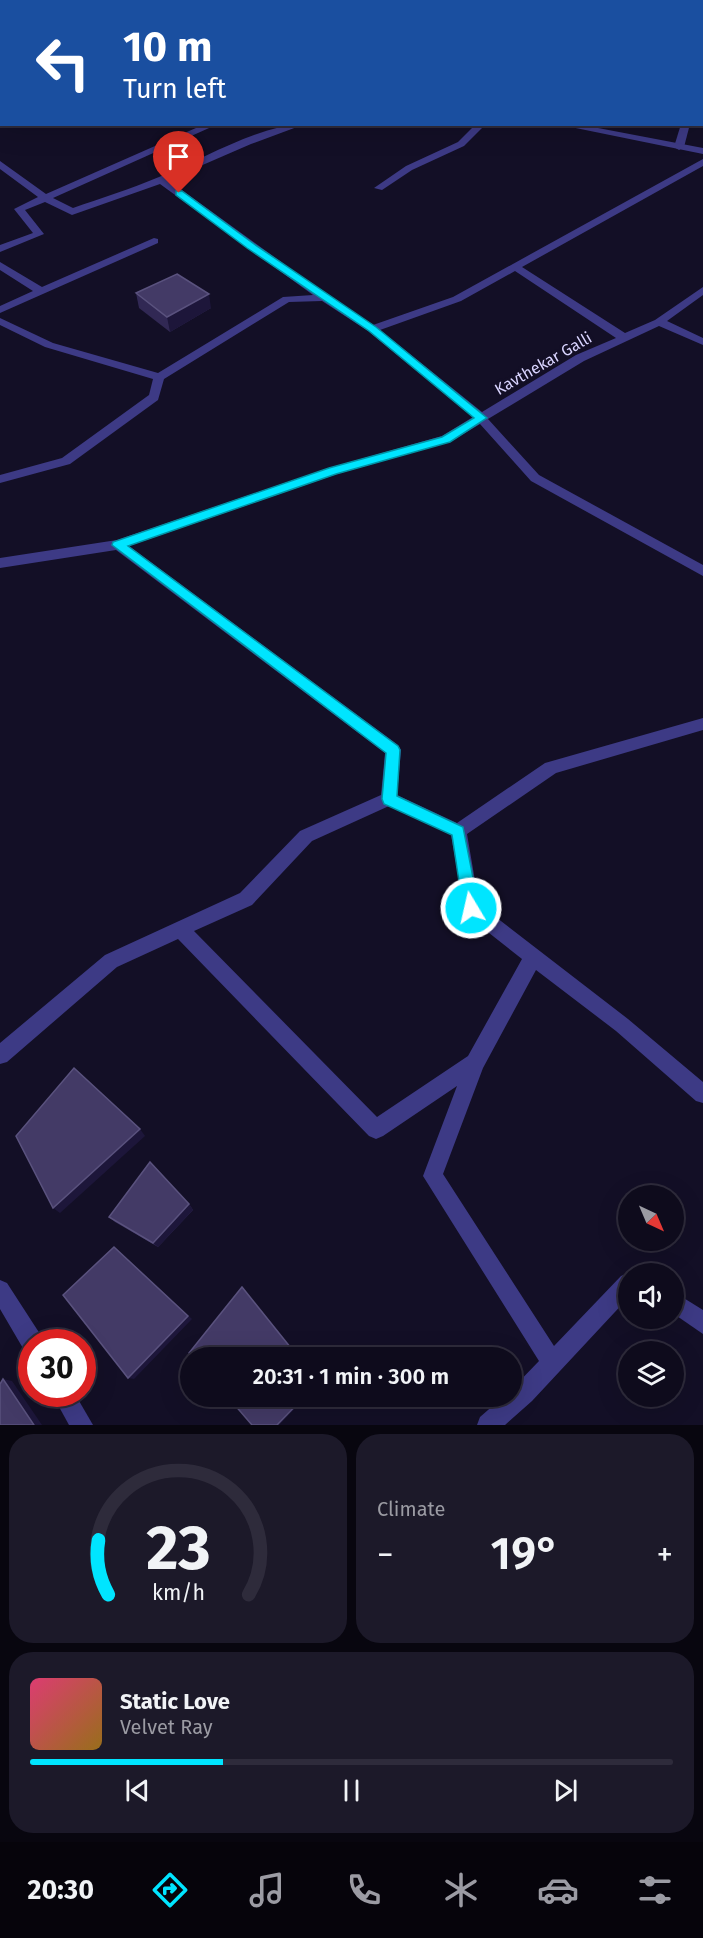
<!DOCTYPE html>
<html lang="en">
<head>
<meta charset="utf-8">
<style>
	:root { --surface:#0e0b1c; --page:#1c1929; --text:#f1f3f6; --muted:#9b9ba3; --line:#2e2b3b; --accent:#00e5ff }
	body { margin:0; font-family:"Fira Sans",sans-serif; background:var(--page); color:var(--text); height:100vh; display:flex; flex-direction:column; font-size:22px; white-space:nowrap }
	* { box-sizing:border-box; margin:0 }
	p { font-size:20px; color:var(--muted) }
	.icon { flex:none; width:33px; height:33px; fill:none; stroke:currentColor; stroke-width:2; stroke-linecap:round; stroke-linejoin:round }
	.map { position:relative; height:1425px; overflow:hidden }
	.drawer { display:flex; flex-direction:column; gap:9px; padding:9px; background:#08060f; flex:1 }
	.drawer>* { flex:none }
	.guide { position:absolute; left:0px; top:0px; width:704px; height:126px; box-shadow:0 6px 24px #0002,0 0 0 2px var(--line); background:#1a4fa0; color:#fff; overflow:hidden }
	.needle { width:39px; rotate:136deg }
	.fabs { position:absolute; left:618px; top:1185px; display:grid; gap:12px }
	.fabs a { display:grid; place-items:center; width:66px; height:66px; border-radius:50%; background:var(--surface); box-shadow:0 6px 24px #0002,0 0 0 2px var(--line); font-size:30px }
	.speed { position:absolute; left:18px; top:1329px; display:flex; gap:12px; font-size:30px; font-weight:700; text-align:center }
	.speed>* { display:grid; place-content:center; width:78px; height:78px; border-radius:50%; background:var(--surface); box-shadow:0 6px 24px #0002,0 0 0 2px var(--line); line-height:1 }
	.speed .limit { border:9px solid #d22; background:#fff; color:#111 }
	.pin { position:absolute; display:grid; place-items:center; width:51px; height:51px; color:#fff; margin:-62px -26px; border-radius:50% 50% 50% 0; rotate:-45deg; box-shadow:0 0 6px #0007 }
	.pin .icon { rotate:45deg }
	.me { position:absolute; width:66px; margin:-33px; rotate:351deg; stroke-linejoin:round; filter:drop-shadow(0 0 4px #0008) }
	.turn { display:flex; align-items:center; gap:21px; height:126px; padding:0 24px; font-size:27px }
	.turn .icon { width:78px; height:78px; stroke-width:2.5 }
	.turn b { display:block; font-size:42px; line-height:51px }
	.big { font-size:45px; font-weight:600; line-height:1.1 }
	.drawer .tile { flex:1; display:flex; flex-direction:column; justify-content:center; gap:9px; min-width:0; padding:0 21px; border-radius:24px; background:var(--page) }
	.drawer .dial { align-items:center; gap:0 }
	.dial svg { height:156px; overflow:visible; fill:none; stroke:var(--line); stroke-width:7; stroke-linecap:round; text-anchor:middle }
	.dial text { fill:var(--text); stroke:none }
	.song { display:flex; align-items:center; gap:18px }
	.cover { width:72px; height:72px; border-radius:9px; background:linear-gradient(135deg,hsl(340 70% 55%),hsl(40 70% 35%)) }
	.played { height:6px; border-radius:3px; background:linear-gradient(90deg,var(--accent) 30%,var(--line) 30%) }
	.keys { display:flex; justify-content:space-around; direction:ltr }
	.heat { display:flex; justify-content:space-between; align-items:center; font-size:33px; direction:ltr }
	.drawer .tiles { flex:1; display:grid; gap:9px; grid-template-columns:1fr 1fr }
	.tile:last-child { grid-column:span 2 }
	.trip { position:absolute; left:180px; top:1347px; width:342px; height:60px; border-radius:30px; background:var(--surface); box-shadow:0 6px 24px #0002,0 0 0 2px var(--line); font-weight:600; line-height:60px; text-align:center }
	.dock { display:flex; height:96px; justify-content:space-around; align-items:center; background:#06040b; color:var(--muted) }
	.dock .icon { width:42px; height:42px }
	.dock .selected { color:var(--accent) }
	.dock b { font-size:27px; color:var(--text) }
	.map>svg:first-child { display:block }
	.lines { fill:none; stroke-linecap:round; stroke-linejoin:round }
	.minor { fill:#3d3a85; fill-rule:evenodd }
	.tertiary { fill:#3d3a85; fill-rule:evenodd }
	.wall { fill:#312854 }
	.shaded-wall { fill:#1d163a }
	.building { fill:#433a66; stroke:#5a527e; stroke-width:1.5 }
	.route { fill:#00e5ff; stroke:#0095a6; stroke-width:1.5 }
	.labels { text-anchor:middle; stroke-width:6; stroke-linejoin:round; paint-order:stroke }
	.street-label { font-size:16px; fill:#d9d4ff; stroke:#130f26 }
</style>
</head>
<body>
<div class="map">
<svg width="703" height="1425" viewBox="0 0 703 1425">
	<rect width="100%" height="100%" fill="#130f26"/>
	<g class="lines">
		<g class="minor">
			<path d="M 91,0 L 101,0 L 89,2 Z"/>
			<path d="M 370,0 L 379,0 L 368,2 Z"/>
			<path d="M 595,0 L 603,0 L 593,2 Z"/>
			<path d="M 703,73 L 703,81 L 702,82 L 702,74 Z"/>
			<rect x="0" y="97" width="2" height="6"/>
			<path d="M 205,124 L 218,124 L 53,198 L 73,208 C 101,198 131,189 159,177 C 201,160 261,124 305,124 L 251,144 L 168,180 L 328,296 L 373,325 L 453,297 L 703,159 L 703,166 L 522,267 L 625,333 L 655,320 L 703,287 L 703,295 L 667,321 L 703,338 L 703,345 L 659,326 L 584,361 L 488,419 L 539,475 L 703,565 L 703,576 L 531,481 L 480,424 L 450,442 L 337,474 L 129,546 L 398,745 L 401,750 L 397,795 L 457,823 L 545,763 L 703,718 L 703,730 L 556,773 L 467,834 L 479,904 L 628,1019 L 703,1082 L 703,1103 L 696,1101 L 616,1031 L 536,970 L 483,1068 L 443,1174 L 554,1346 L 621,1276 L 628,1273 L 630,1274 L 628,1298 L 532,1401 L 505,1425 L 477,1425 L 480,1417 L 504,1396 L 512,1396 L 512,1389 L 539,1361 L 423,1176 L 457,1086 L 383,1136 L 376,1139 L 369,1136 L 178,939 L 117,967 L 7,1062 L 0,1064 L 0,1043 L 105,955 L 240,893 L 300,831 L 381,795 L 385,753 L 116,550 L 0,568 L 0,558 L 117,540 L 329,468 L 442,436 L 473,417 L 368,331 L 322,301 L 289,302 L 164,379 L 158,400 L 70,464 L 0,483 L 0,475 L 62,458 L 149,395 L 153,379 L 45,347 L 0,325 L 0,318 L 53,343 L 158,373 L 283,297 L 313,295 L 160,184 L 72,215 L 45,202 L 25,210 L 44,234 L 0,252 L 0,245 L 33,233 L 14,209 L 38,197 L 0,169 L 0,161 L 46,194 ZM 515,271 L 616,338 L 576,355 L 482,412 L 380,330 L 461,301 ZM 389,806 L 451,835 L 465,914 L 522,959 L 468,1056 L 377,1117 L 194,931 L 252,905 L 312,841 Z"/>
			<path d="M 476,124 L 486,124 L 464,146 L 412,170 L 382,190 L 374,188 L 406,166 L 458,142 Z"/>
			<path d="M 681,124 L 690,124 L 684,147 L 679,150 L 674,147 Z"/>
			<path d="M 154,238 L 158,239 L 158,243 L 0,313 L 0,306 L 33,291 L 0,270 L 0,262 L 42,287 Z"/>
			<path d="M 0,1280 L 7,1283 L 40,1334 L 42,1342 L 32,1342 L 32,1352 L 24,1350 L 0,1309 Z"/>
			<path d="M 674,1292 L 703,1310 L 703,1334 L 674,1314 Z"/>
			<path d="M 52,1394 L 75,1394 L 93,1425 L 69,1425 Z"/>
		</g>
		<g class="tertiary">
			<rect x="0" y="28" width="2" height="4"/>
			<path d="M 556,124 L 577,124 L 703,148 L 703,154 Z"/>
		</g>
	</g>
	<g class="wall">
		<path d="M 136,293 L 211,308 L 170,332 L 139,308 Z"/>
		<path d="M 189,1204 L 193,1210 L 158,1247 L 115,1222 L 109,1217 Z"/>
	</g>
	<g class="shaded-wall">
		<path d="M 209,294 L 211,308 L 170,332 L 167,317 Z"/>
		<path d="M 140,1129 L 145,1136 L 60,1213 L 53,1208 Z"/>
		<path d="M 189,1204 L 193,1210 L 158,1247 L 153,1243 Z"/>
		<path d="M 119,1252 L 192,1319 L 134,1379 L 128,1378 Z"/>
		<path d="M 3,1379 L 12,1381 L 42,1425 L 34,1425 Z"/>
		<path d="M 305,1396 L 307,1396 L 279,1425 L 277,1425 Z"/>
	</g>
	<g class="building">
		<path d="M 177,274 L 209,294 L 167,317 L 136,293 Z"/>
		<path d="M 74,1068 L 140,1129 L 53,1208 L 16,1136 Z"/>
		<path d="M 150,1162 L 189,1204 L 153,1243 L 109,1217 Z"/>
		<path d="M 114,1247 L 188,1316 L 128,1378 L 63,1295 Z"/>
		<path d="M 242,1287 L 299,1358 L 193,1358 L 189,1353 Z"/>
		<path d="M 3,1379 L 34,1425 L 0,1425 L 0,1384 Z"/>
		<path d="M 227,1396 L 305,1396 L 277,1425 L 252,1425 Z"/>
	</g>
	<path class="route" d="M 176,191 L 182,191 L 254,244 L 376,327 L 487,418 L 450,442 L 336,474 L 128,546 L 398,746 L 400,750 L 397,796 L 463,827 L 479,908 L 476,913 L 471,915 L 465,913 L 463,908 L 452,835 L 384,804 L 382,799 L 386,753 L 112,545 L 113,542 L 329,468 L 442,437 L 474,418 L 369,331 L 247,248 L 176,195 Z"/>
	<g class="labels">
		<g class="street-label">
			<text transform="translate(543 363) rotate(-30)" y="6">Kavthekar Galli</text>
		</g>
	</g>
</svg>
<div class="fabs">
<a><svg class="needle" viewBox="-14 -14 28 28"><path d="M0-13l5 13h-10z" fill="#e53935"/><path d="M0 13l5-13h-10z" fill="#9b9ba3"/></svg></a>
<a><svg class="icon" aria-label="sound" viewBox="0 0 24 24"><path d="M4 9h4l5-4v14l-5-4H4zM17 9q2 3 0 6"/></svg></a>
<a><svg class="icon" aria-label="layers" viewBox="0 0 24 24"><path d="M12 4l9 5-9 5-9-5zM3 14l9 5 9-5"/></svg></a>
</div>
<div class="speed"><div class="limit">30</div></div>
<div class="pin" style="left:179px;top:193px;background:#d93025"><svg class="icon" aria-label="arrive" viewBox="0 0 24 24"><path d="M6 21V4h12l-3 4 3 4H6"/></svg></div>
<svg class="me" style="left:471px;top:908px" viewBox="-20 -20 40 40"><circle r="17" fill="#00e5ff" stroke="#fff" stroke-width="3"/><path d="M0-11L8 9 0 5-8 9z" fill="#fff"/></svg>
<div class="trip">20:31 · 1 min · 300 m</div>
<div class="guide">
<div class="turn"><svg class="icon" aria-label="left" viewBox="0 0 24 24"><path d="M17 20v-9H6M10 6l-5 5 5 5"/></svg><div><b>10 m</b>Turn left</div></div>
</div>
</div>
<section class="drawer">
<div class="tiles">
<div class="tile dial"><svg viewBox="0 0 100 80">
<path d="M14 69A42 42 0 1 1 86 69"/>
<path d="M14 69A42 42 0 0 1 9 41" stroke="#00e5ff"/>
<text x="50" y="56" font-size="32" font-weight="700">23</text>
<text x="50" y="72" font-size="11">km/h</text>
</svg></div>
<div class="tile"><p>Climate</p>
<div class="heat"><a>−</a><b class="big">19°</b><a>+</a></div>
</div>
<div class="tile">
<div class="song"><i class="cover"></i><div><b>Static Love</b><p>Velvet Ray</p></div></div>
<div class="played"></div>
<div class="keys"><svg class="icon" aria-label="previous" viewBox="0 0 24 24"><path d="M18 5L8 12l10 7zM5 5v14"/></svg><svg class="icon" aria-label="pause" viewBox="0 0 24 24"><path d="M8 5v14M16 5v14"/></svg><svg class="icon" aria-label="next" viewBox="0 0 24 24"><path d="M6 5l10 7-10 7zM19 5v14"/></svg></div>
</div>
</div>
</section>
<nav class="dock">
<b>20:30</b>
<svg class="icon selected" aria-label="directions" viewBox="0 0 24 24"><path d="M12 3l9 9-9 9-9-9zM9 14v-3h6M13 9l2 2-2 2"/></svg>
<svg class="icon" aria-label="music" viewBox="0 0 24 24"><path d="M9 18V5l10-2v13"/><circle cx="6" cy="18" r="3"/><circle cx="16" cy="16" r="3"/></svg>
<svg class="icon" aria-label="phone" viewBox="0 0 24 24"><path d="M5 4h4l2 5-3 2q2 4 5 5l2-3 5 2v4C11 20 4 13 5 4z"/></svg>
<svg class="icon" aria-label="climate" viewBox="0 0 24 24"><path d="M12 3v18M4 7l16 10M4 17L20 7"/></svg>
<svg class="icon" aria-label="car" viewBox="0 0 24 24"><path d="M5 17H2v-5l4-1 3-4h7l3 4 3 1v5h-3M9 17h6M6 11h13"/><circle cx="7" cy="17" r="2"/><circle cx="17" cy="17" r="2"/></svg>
<svg class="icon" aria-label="filters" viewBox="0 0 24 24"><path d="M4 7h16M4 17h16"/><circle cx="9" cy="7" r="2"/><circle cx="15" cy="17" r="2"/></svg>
</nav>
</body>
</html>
